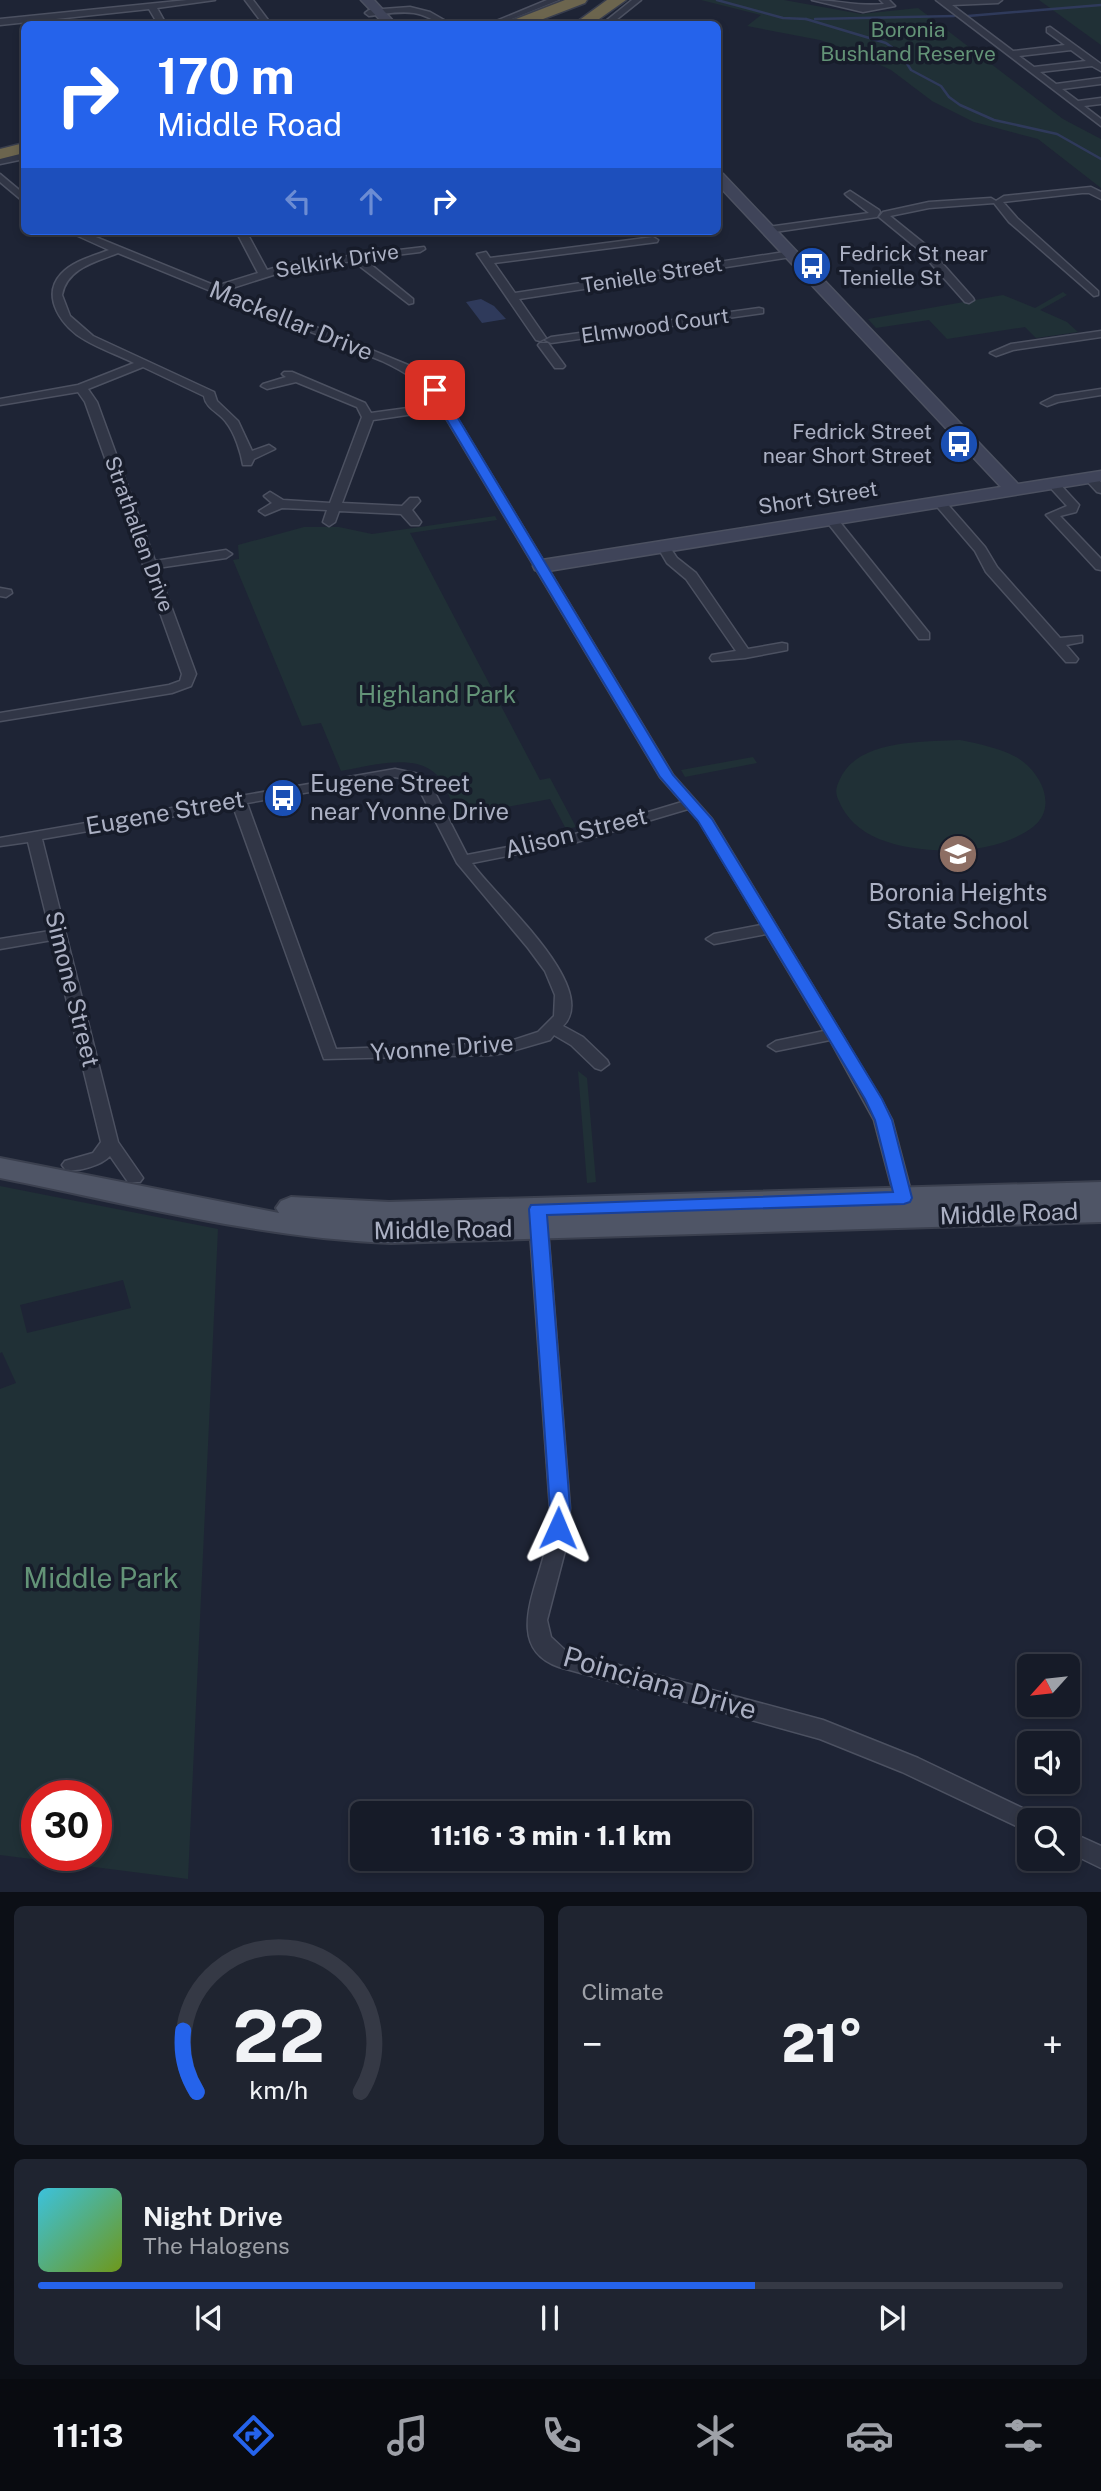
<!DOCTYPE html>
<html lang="en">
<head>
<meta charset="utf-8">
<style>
	:root { --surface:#161b28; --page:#1f2430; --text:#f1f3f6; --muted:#9ea1a8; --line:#353945; --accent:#2563eb }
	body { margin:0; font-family:"Public Sans",sans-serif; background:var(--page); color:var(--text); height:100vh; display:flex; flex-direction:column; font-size:26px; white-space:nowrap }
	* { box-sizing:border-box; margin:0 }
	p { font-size:23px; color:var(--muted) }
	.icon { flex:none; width:38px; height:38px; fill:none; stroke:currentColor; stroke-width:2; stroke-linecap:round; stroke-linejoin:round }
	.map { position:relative; height:1892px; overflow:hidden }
	.panel { display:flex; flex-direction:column; gap:14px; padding:14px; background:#0c0f16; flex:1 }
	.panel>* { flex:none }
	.top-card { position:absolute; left:21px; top:21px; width:700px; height:214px; border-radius:10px; box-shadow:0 4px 10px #0003,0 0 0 2px var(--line); background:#2563eb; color:#fff; overflow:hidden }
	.needle { width:46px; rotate:243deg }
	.controls { position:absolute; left:1017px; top:1654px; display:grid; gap:14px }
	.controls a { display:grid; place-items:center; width:63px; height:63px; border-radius:10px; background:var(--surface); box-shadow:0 4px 10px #0003,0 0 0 2px var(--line); font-size:35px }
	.speed { position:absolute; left:21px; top:1780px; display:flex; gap:14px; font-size:35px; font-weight:700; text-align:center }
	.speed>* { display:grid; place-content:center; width:91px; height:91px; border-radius:50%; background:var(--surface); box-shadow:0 4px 10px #0003,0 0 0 2px var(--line); line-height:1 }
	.speed .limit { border:10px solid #d22; background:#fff; color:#111 }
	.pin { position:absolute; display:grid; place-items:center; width:60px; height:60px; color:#fff; margin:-30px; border-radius:14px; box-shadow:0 4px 10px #0006 }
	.me { position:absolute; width:77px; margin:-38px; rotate:1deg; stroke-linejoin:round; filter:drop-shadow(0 0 5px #0008) }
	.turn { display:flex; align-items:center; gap:24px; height:147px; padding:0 21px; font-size:32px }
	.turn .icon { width:91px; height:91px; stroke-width:2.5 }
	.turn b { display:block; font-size:49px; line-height:60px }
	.lanes { display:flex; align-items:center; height:66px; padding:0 21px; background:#0003; justify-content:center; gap:35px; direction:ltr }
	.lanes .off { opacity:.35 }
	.big { font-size:52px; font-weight:800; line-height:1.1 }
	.panel .card { flex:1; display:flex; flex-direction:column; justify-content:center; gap:10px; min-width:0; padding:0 24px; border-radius:10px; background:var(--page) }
	.panel .dial { align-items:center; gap:0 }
	.dial svg { height:182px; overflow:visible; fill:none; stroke:var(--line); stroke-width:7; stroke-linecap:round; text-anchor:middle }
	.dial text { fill:var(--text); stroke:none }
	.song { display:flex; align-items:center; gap:21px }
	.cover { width:84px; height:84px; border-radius:10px; background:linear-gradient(135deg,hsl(190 70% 55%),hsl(80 70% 35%)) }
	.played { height:7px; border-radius:4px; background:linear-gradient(90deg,var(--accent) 70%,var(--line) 70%) }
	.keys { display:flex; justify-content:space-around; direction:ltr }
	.heat { display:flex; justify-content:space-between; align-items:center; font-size:38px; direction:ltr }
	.panel .tiles { flex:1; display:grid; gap:14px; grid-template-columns:1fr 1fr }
	.card:last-child { grid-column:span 2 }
	.trip { position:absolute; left:350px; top:1801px; width:402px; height:70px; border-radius:10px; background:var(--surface); box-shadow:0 4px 10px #0003,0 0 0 2px var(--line); font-weight:800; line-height:70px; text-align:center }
	.tab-bar { display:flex; height:112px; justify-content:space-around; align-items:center; background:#090b10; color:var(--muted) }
	.tab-bar .icon { width:49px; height:49px }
	.tab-bar .selected { color:var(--accent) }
	.tab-bar b { font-size:32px; color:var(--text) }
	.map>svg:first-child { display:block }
	.green { fill:#203036; fill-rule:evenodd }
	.water { fill:#2f3a5b }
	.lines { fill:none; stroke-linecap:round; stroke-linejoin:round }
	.stream { stroke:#2f3a5b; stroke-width:2.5 }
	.street-casing { stroke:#4c5161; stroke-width:3 }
	.secondary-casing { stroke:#4c5161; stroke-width:3 }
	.primary-casing { stroke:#3b404f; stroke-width:4 }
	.highway-casing { stroke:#393e4d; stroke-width:3 }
	.street { fill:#313646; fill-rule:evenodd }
	.secondary { fill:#3f4459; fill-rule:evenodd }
	.primary { fill:#4f5566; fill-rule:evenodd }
	.highway { fill:#6c654e; fill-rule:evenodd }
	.route { fill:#2563eb; stroke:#184099; stroke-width:2 }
	.labels { text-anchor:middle; stroke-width:7; stroke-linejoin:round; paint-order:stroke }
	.far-park-label { font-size:21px; fill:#639377; stroke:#171c2a }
	.far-poi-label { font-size:21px; fill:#abb0c3; stroke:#171c2a; text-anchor:start }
	.far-street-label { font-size:21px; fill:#abb0c3; stroke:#171c2a }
	.street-label { font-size:24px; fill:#abb0c3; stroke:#171c2a }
	.park-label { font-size:24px; fill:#639377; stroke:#171c2a }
	.poi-label { font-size:24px; fill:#abb0c3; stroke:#171c2a; text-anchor:start }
	.near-park-label { font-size:28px; fill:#639377; stroke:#171c2a }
	.near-street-label { font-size:28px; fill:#abb0c3; stroke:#171c2a }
</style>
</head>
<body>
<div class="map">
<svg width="1101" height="1893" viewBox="0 0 1101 1893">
	<rect width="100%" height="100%" fill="#1e2435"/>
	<g class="green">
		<path d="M 701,0 L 784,0 L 861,14 L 918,8 L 1063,119 L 1101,139 L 1101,188 L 1038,139 L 974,122 L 932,101 L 891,70 L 846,49 L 820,40 L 747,26 L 761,15 Z"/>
		<path d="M 1039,0 L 1101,0 L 1101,45 Z"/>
		<path d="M 1063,292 L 1067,295 L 1040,310 L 1067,322 L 1078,332 L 1036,338 L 1025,327 L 947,339 L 929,320 L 876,328 L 868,319 L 1003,295 L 1035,308 Z"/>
		<path d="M 495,516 L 497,520 L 410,533 L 540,780 L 550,778 L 576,827 L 566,829 L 550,799 L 458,816 C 452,804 448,791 441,780 C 421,750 371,766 341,771 L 321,723 L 302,726 L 233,560 L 239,559 L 238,545 L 304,527 L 339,527 L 372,534 Z"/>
		<path d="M 960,740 C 980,744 999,748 1016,757 C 1040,770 1059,807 1033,827 C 995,856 922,856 879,839 C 860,831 846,819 838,799 C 835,792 836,787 840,779 C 858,739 923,742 960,740 Z"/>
		<path d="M 753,757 L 757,763 L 685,777 L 681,770 Z"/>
		<path d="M 578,1071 L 587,1078 L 596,1182 L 587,1183 Z"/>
		<path d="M 0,1186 L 218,1229 L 188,1879 L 0,1855 L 0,1389 L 16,1383 L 2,1352 L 0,1353 ZM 123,1280 L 131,1308 L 27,1333 L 20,1305 ZM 37,1796 L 96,1796 L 96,1855 L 37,1855 Z"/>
	</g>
	<path class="water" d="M 481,299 L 494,306 L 506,319 L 482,323 L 466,302 Z"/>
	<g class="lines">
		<g class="stream">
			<path d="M 717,0 L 783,18 L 806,19"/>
			<path d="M 968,16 L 1101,5"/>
			<path d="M 806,19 L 886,43 L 901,54 L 911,70 L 941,86 L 949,97 L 960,105 L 994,120 L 1057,134 L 1101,159"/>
			<path d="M 815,19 L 954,16"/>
		</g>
		<g class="street-casing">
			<g id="street">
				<path d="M 187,0 L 215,0 L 157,8 L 166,24 L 158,24 L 149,9 L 0,25 L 0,19 Z"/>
				<path d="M 245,0 L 253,0 L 271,24 L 263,24 Z"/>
				<path d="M 547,0 L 559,0 L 499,24 L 489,24 Z"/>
				<path d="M 632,0 L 641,0 L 611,24 L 602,24 Z"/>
				<path d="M 812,0 C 837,0 859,7 884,4 L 880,0 L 889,0 L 895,6 L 863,12 Z"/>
				<path d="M 936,0 L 1002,0 L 998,3 L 952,5 L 1013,51 L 1065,45 L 1047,32 L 1047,28 L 1050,27 L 1101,64 L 1101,71 L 1092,66 L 1040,72 L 1056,84 L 1101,78 L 1101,84 L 1062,89 L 1078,101 L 1101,98 L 1101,104 L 1084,106 L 1101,119 L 1101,126 ZM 1071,50 L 1086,61 L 1034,67 L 1019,56 Z"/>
				<path d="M 410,7 L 430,12 L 451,24 C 438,25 428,15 414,13 C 399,11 384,14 369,16 L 365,13 L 369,10 Z"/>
				<path d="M 24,153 L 24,159 L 0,164 L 0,158 Z"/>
				<path d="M 0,174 L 24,194 L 24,202 L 0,182 Z"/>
				<path d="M 1091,187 L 1101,192 L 1101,199 L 1089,193 L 1082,193 L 1003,202 L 1017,218 L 1098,291 L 1098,295 L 1094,296 L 1009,222 L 994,203 L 929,208 L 890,216 L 926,245 L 973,298 L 974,300 L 969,303 L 965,302 L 918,249 L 879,217 L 883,212 L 929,202 L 991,198 L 996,201 L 1004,196 Z"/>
				<path d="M 850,191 L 879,210 L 880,212 L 877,217 L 768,233 L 763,230 L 768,227 L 869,213 L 847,196 L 845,194 Z"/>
				<path d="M 67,231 L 81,231 L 216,286 L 258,273 L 236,231 L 246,231 L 267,270 L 291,263 L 424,247 L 425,249 L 420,252 L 364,259 L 413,299 L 413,303 L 409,304 L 353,261 L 292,269 L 226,290 L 408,365 L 439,388 L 673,775 L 712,819 L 881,1099 L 892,1120 L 915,1207 L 912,1211 L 900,1211 L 897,1207 L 874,1120 L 830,1040 L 776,1051 L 768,1046 L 776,1041 L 824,1031 L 766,934 L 714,944 L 706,939 L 714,934 L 761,925 L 699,821 L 688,809 L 577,842 L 472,863 C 493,895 602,987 563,1026 L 583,1037 L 607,1060 L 609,1064 L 601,1070 L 595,1068 L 571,1045 L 554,1035 L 550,1040 L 505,1053 L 491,1055 L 324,1059 L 233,806 L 42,839 L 118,1142 L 143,1178 L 140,1182 L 128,1182 L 110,1156 C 102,1165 77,1173 65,1169 L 62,1165 L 65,1161 L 93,1153 L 101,1142 L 52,940 L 0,949 L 0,939 L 50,931 L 28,842 L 0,846 L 0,838 L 395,769 L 419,774 L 430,783 L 467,855 L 575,834 L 682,802 L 660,777 L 441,410 L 373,420 L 342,503 L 402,506 L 410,498 L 418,498 L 420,501 L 412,510 L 421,522 L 419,525 L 411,525 L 401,514 L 339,511 L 335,522 L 329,526 L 323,522 L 327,510 L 282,508 L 265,515 L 259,511 L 272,503 L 264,496 L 270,492 L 283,500 L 330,503 L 362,417 L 357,407 L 296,382 L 267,389 L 261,386 L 263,384 L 286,377 L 282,374 L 284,372 L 292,372 L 365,403 L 371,413 L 437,404 C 425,383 403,371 382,361 L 118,253 C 96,262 67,268 62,295 L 70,316 L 93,336 L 214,392 L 217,401 L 238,421 L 252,451 L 269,445 L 275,449 L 254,459 L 251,465 L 243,465 C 241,453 235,433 226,422 C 219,412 206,409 204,396 L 143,367 L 88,389 L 97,402 L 155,561 L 226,550 L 232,554 L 226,558 L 157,568 L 196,674 L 191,686 L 172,693 L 0,721 L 0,713 L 169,685 L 180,681 L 182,674 L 85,402 L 78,392 L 0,405 L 0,399 L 78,385 L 134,363 C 118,355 100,349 85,340 C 63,328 40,297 61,274 C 73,261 93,256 109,250 ZM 395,777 L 409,780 L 419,789 L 457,863 L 528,948 L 545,971 L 555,995 L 554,1016 L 538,1032 L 504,1043 L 336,1049 L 247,803 Z"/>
				<path d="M 653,237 L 658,240 L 657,242 L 494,263 L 515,293 L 791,251 L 796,254 L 791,257 L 519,299 L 546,338 L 540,341 L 536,340 L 477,254 L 486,252 L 490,258 Z"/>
				<path d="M 759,308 L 763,309 L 763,313 L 551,343 L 545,340 L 551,337 Z"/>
				<path d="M 1101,331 L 1101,337 L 1013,350 L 996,356 L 990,353 L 1011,344 Z"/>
				<path d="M 540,343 L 548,343 L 565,366 L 563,368 L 555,368 L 538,345 Z"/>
				<path d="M 1101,389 L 1101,395 L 1058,402 L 1047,406 L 1041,403 L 1055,396 Z"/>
				<path d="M 1090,474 L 1101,482 L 1101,493 L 1097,492 L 1084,478 Z"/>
				<path d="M 1053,480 L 1057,481 L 1079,505 L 1076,512 L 1060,516 L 1101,559 L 1101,570 L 1096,569 L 1046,515 L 1067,506 L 1047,484 Z"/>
				<path d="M 939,498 L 943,499 L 985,547 L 997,567 L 1060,638 L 1082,636 L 1082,642 L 1066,645 L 1078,659 L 1076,662 L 1066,662 L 986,572 L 975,551 L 933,502 Z"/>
				<path d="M 831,515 L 835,516 L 929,633 L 929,639 L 919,639 L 827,522 L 825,519 Z"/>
				<path d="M 663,542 L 667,543 L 677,558 L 696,573 L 748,649 L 782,643 L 787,644 L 787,650 L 745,658 L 712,661 L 710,658 L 712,655 L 736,651 L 686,579 L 667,563 L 657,546 Z"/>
				<path d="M 0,588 L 11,590 L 12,593 L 6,597 L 0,596 Z"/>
				<path d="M 538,1211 L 544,1212 L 547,1217 L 570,1508 L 566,1547 L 547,1620 L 551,1637 L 566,1651 L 823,1720 L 918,1758 L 1037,1815 L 1039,1820 L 1029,1820 L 1029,1832 L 902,1772 L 820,1739 L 559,1667 C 502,1647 539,1585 546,1546 C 548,1534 549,1521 550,1508 L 529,1217 L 532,1212 Z"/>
				<path d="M 1068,1831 L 1101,1846 L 1101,1868 L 1068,1852 Z"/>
			</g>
		</g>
		<g class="secondary-casing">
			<g id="secondary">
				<path d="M 361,0 L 374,0 L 396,24 L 384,24 Z"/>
				<path d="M 718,173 L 723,174 L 1018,484 L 1101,471 L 1101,481 L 542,572 L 535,570 L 533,566 L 535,562 L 542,560 L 1001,487 L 718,185 Z"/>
			</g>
		</g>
		<g class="primary-casing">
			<path id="primary" d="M 0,1158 L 279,1213 L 276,1208 L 281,1201 L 291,1197 L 389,1202 L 1101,1182 L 1101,1222 L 391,1243 C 259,1238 130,1204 0,1178 Z"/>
		</g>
		<g class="highway-casing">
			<g id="highway">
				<path d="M 565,0 L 587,0 L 585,3 L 530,24 L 509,24 L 511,21 Z"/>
				<path d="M 607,0 L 626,0 L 592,24 L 574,24 Z"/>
				<path d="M 24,143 L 24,153 L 0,159 L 0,149 Z"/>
			</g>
		</g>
		<use href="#street" class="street"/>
		<use href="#secondary" class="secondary"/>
		<use href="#primary" class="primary"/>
		<use href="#highway" class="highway"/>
	</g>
	<path class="route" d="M 431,388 L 441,390 L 673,775 L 712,819 L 882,1099 L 892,1120 L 912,1198 L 910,1202 L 904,1204 L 547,1215 L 570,1508 L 566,1534 L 558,1536 L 551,1534 L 548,1528 L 550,1508 L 529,1209 L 531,1205 L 893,1192 L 875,1120 L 865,1099 L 698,821 L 660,777 L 429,390 Z"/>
	<defs>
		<g id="bus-disc" transform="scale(2.0125)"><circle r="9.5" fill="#1a4fb4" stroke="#171c2a"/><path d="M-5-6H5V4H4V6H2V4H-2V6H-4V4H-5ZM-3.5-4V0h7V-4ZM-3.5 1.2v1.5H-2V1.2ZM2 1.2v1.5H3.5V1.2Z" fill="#fff"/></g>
		<g id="school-disc" transform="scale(2.0125)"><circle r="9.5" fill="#8d6e63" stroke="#171c2a"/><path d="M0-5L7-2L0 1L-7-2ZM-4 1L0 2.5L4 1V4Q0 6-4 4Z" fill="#fff"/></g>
	</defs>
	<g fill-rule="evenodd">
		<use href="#bus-disc" x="812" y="266"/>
		<use href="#bus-disc" x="959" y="444"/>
		<use href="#bus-disc" x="283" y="798"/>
		<use href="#school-disc" x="958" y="854"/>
	</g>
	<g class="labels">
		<g class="far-park-label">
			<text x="908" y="37">Boronia<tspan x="908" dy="24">Bushland Reserve</tspan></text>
		</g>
		<g class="far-poi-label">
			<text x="839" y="261">Fedrick St near<tspan x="839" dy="24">Tenielle St</tspan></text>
			<text x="932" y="439" text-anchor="end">Fedrick Street<tspan x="932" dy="24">near Short Street</tspan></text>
		</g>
		<g class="far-street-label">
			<text transform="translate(337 261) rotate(-9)" y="7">Selkirk Drive</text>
			<text transform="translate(652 275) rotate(-9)" y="7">Tenielle Street</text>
			<text transform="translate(655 326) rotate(-8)" y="7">Elmwood Court</text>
			<text transform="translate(818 498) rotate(-9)" y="7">Short Street</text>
			<text transform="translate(139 534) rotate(70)" y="7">Strathallen Drive</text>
		</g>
		<g class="street-label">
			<text transform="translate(291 321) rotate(22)" y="8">Mackellar Drive</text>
			<text transform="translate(165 813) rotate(-10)" y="8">Eugene Street</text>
			<text transform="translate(576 833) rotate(-14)" y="8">Alison Street</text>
			<text transform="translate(72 989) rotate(76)" y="8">Simone Street</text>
			<text transform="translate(442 1048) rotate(-4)" y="8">Yvonne Drive</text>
			<text transform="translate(1009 1214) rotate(-2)" y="8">Middle Road</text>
			<text transform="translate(443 1230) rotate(-1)" y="8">Middle Road</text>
		</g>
		<g class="park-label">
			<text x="437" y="703">Highland Park</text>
		</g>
		<g class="poi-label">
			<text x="310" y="792">Eugene Street<tspan x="310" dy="28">near Yvonne Drive</tspan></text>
			<text x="958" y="901" text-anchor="middle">Boronia Heights<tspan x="958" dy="28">State School</tspan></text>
		</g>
		<g class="near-park-label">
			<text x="101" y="1588">Middle Park</text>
		</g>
		<g class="near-street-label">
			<text transform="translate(660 1683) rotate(16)" y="10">Poinciana Drive</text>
		</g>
	</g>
</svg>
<div class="controls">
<a><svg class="needle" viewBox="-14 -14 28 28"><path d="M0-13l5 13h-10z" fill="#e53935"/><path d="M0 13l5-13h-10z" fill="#9ea1a8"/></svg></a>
<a><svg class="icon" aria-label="sound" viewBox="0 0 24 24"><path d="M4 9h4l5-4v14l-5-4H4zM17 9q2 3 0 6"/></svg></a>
<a><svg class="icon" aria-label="search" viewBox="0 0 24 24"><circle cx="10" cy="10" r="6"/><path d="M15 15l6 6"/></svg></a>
</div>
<div class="speed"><div class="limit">30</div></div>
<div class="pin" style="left:435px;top:390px;background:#d93025"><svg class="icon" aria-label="arrive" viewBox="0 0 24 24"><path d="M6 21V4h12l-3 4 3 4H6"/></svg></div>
<svg class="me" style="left:558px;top:1528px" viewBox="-20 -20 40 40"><path d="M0-17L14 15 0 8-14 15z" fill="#2563eb" stroke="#fff" stroke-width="4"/></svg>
<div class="trip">11:16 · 3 min · 1.1 km</div>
<div class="top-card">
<div class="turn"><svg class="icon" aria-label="right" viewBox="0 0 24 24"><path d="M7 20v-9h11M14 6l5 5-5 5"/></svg><div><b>170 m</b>Middle Road</div></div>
<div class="lanes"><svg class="icon off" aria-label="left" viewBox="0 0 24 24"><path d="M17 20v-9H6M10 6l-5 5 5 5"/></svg><svg class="icon off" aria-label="ahead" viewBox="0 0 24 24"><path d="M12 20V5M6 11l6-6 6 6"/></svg><svg class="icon" aria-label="right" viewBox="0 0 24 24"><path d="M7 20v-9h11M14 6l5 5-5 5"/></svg></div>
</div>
</div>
<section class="panel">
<div class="tiles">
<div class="card dial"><svg viewBox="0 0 100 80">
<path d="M14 69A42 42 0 1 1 86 69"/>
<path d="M14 69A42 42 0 0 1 8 42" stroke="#2563eb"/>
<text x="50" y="56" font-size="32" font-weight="700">22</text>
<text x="50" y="72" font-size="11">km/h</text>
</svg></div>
<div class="card"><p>Climate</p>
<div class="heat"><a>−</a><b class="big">21°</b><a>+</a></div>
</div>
<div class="card">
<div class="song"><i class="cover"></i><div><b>Night Drive</b><p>The Halogens</p></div></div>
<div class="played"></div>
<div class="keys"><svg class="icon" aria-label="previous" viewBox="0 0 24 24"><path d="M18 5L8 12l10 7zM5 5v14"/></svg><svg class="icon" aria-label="pause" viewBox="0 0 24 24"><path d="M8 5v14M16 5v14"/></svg><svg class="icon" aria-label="next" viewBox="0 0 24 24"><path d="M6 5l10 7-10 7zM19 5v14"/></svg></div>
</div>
</div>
</section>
<nav class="tab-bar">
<b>11:13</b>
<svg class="icon selected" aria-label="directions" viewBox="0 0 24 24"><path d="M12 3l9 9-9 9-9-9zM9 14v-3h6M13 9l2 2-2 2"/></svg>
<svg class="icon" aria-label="music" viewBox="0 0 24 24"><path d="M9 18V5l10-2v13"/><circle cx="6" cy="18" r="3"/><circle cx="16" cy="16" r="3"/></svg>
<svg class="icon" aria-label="phone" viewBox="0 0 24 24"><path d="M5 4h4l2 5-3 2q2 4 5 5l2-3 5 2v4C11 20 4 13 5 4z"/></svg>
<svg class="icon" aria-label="climate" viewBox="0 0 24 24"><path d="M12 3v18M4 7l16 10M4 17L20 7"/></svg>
<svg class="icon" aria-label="car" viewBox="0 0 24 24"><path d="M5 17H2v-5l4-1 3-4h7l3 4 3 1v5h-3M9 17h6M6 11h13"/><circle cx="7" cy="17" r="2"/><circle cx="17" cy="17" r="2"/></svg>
<svg class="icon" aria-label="filters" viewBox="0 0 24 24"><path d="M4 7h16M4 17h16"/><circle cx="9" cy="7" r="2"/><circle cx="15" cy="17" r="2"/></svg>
</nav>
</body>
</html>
